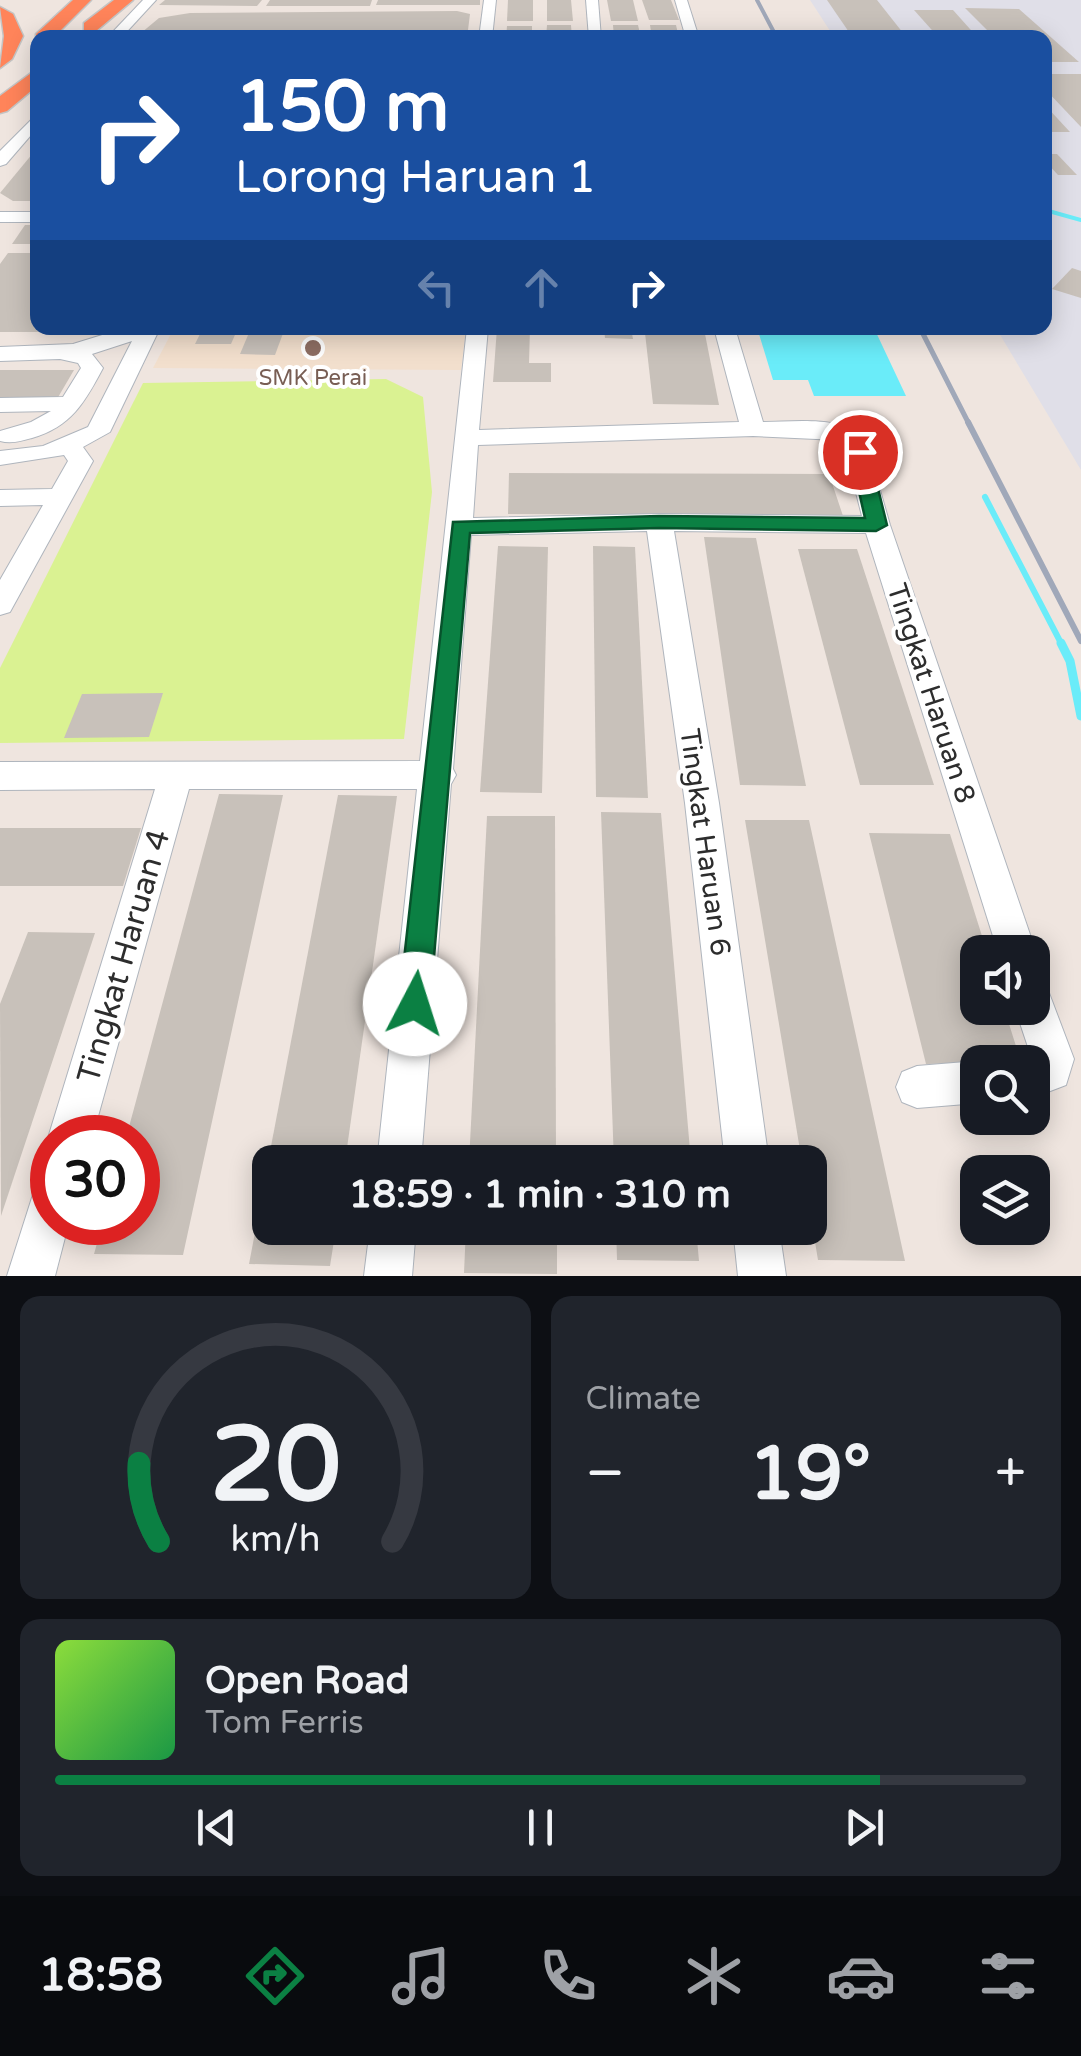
<!DOCTYPE html>
<html lang="en">
<head>
<meta charset="utf-8">
<style>
	:root { --surface:#171b24; --page:#20242c; --text:#f1f3f6; --muted:#9ea1a6; --line:#363941; --accent:#0b8043 }
	body { margin:0; font-family:"Varela Round",sans-serif; background:var(--page); color:var(--text); height:100vh; display:flex; flex-direction:column; font-size:38px; white-space:nowrap }
	* { box-sizing:border-box; margin:0 }
	p { font-size:32px; color:var(--muted) }
	.icon { flex:none; width:55px; height:55px; fill:none; stroke:currentColor; stroke-width:2; stroke-linecap:round; stroke-linejoin:round }
	.map { position:relative; height:1276px; overflow:hidden }
	.drawer { display:flex; flex-direction:column; gap:20px; padding:20px; background:#0d0f14; flex:1 }
	.drawer>* { flex:none }
	.guide { position:absolute; left:30px; top:30px; width:1022px; height:305px; border-radius:20px; box-shadow:0 5px 25px #0003; background:#1a4fa0; color:#fff; overflow:hidden }
	.fabs { position:absolute; left:960px; top:935px; display:grid; gap:20px }
	.fabs a { display:grid; place-items:center; width:90px; height:90px; border-radius:20px; background:var(--surface); box-shadow:0 5px 25px #0003; font-size:50px }
	.speed { position:absolute; left:30px; top:1115px; display:flex; gap:20px; font-size:50px; font-weight:700; text-align:center }
	.speed>* { display:grid; place-content:center; width:130px; height:130px; border-radius:50%; background:var(--surface); box-shadow:0 5px 25px #0003; line-height:1 }
	.speed .limit { border:15px solid #d22; background:#fff; color:#111 }
	.pin { position:absolute; display:grid; place-items:center; width:85px; height:85px; color:#fff; margin:-42px; border:5px solid #fff; border-radius:50%; box-shadow:0 2px 10px #0007 }
	.me { position:absolute; width:110px; margin:-55px; rotate:5deg; stroke-linejoin:round; filter:drop-shadow(0 0 8px #0008) }
	.turn { display:flex; align-items:center; gap:35px; height:210px; padding:0 40px; font-size:45px }
	.turn .icon { width:130px; height:130px; stroke-width:2.5 }
	.turn b { display:block; font-size:70px; line-height:85px }
	.lanes { display:flex; align-items:center; height:95px; padding:0 40px; background:#0003; justify-content:center; gap:50px; direction:ltr }
	.lanes .off { opacity:.35 }
	.big { font-size:75px; font-weight:700; line-height:1.1 }
	.drawer .tile { flex:1; display:flex; flex-direction:column; justify-content:center; gap:15px; min-width:0; padding:0 35px; border-radius:20px; background:var(--page) }
	.drawer .dial { align-items:center; gap:0 }
	.dial svg { height:260px; overflow:visible; fill:none; stroke:var(--line); stroke-width:7; stroke-linecap:round; text-anchor:middle }
	.dial text { fill:var(--text); stroke:none }
	.song { display:flex; align-items:center; gap:30px }
	.cover { width:120px; height:120px; border-radius:15px; background:linear-gradient(135deg,hsl(90 70% 55%),hsl(140 70% 35%)) }
	.played { height:10px; border-radius:5px; background:linear-gradient(90deg,var(--accent) 85%,var(--line) 85%) }
	.keys { display:flex; justify-content:space-around; direction:ltr }
	.heat { display:flex; justify-content:space-between; align-items:center; font-size:55px; direction:ltr }
	.drawer .tiles { flex:1; display:grid; gap:20px; grid-template-columns:1fr 1fr }
	.tile:last-child { grid-column:span 2 }
	.trip { position:absolute; left:252px; top:1145px; width:575px; height:100px; border-radius:20px; background:var(--surface); box-shadow:0 5px 25px #0003; font-weight:700; line-height:100px; text-align:center }
	.tabs { display:flex; height:160px; justify-content:space-around; align-items:center; background:#090b0e; color:var(--muted) }
	.tabs .icon { width:70px; height:70px }
	.tabs .active { color:var(--accent) }
	.tabs b { font-size:45px; color:var(--text) }
	.map>svg:first-child { display:block }
	.industrial { fill:#e0dfe8 }
	.education { fill:#f2dfcd }
	.pitch { fill:#daf292 }
	.water { fill:#6aecf9 }
	.lines { fill:none; stroke-linecap:round; stroke-linejoin:round }
	.stream-far2 { stroke:#6aecf9; stroke-width:4 }
	.stream-far1 { stroke:#6aecf9; stroke-width:6 }
	.stream { stroke:#6aecf9; stroke-width:9 }
	.building { fill:#c8c1ba }
	.minor-casing { stroke:#afb5bd; stroke-width:2 }
	.highway-casing { stroke:#c4c4c4; stroke-width:3 }
	.minor { fill:#fff; fill-rule:evenodd }
	.highway { fill:#ff845a; fill-rule:evenodd }
	.rail-far2 { stroke:#a0a8b9; stroke-width:4 }
	.rail-far1 { stroke:#a0a8b9; stroke-width:5 }
	.rail { stroke:#a0a8b9; stroke-width:6 }
	.route { fill:#0b8043; stroke:#07532c; stroke-width:2.5 }
	.education-dot { fill:#8d6e63; stroke:#fff; stroke-width:4 }
	.labels { text-anchor:middle; stroke-width:8; stroke-linejoin:round; paint-order:stroke }
	.far-education-label { font-size:22px; fill:#785e54; stroke:#fff }
	.street-label { font-size:28px; fill:#2d2d2d; stroke:#fff }
	.near-street-label { font-size:32px; fill:#2d2d2d; stroke:#fff }
</style>
</head>
<body>
<div class="map">
<svg width="1081" height="1276" viewBox="0 0 1081 1276">
	<rect width="100%" height="100%" fill="#efe5df"/>
	<path class="industrial" d="M 810,0 L 1081,0 L 1081,470 L 996,328 L 1045,328 L 1045,38 L 834,37 Z"/>
	<path class="education" d="M 174,328 L 466,328 L 461,370 L 153,368 Z"/>
	<path class="pitch" d="M 386,379 L 423,397 L 432,492 L 404,739 L 0,743 L 0,668 L 143,383 Z"/>
	<path class="water" d="M 794,328 L 874,328 L 906,396 L 814,396 L 808,380 L 773,380 L 759,334 L 795,334 Z"/>
	<g class="lines">
		<path class="stream-far2" d="M 1045,210 L 1081,220"/>
		<path class="stream-far1" d="M 985,497 L 1062,645"/>
		<path class="stream" d="M 1061,643 L 1070,661 L 1081,716"/>
	</g>
	<g class="building">
		<path d="M 165,0 L 262,0 L 257,6 L 159,5 Z"/>
		<path d="M 270,0 L 372,0 L 370,6 L 266,6 Z"/>
		<path d="M 378,0 L 480,0 L 480,5 L 376,5 Z"/>
		<path d="M 508,0 L 533,0 L 533,21 L 507,21 Z"/>
		<path d="M 547,0 L 571,0 L 573,21 L 547,21 Z"/>
		<path d="M 607,0 L 633,0 L 638,21 L 611,21 Z"/>
		<path d="M 642,0 L 671,0 L 679,20 L 649,20 Z"/>
		<path d="M 827,0 L 877,0 L 907,38 L 853,38 Z"/>
		<path d="M 965,8 L 1019,9 L 1079,62 L 1045,62 L 1045,38 L 995,38 Z"/>
		<path d="M 914,10 L 953,10 L 978,38 L 939,38 Z"/>
		<path d="M 457,11 L 470,14 L 467,38 L 135,38 L 159,18 L 190,13 Z"/>
		<path d="M 547,25 L 571,25 L 572,38 L 546,38 Z"/>
		<path d="M 613,25 L 638,25 L 641,38 L 614,38 Z"/>
		<path d="M 650,25 L 676,25 L 679,38 L 652,38 Z"/>
		<path d="M 507,26 L 532,26 L 532,38 L 506,38 Z"/>
		<path d="M 1045,74 L 1081,74 L 1081,127 L 1045,89 Z"/>
		<path d="M 1045,105 L 1070,132 L 1045,132 Z"/>
		<path d="M 38,147 L 38,201 L 13,201 L 0,193 Z"/>
		<path d="M 1045,154 L 1057,154 L 1077,175 L 1058,175 L 1045,161 Z"/>
		<path d="M 25,225 L 38,225 L 38,244 L 12,244 Z"/>
		<path d="M 8,253 L 38,253 L 38,328 L 121,328 L 119,332 L 0,332 L 0,264 Z"/>
		<path d="M 1072,268 L 1081,271 L 1081,298 L 1052,289 Z"/>
		<path d="M 203,328 L 238,328 L 231,344 L 195,344 Z"/>
		<path d="M 251,328 L 285,328 L 275,355 L 240,354 Z"/>
		<path d="M 497,328 L 530,328 L 529,363 L 551,363 L 551,382 L 493,382 Z"/>
		<path d="M 604,328 L 631,328 L 633,339 L 605,338 Z"/>
		<path d="M 645,333 L 705,334 L 719,405 L 653,404 Z"/>
		<path d="M 0,370 L 74,370 L 57,399 L 0,398 Z"/>
		<path d="M 509,473 L 829,474 L 843,516 L 508,514 Z"/>
		<path d="M 704,537 L 756,538 L 806,786 L 740,785 Z"/>
		<path d="M 498,546 L 548,547 L 542,793 L 480,792 Z"/>
		<path d="M 593,546 L 635,547 L 648,798 L 596,797 Z"/>
		<path d="M 798,549 L 857,549 L 934,785 L 860,785 Z"/>
		<path d="M 163,693 L 149,737 L 64,738 L 82,694 Z"/>
		<path d="M 219,794 L 283,795 L 183,1255 L 94,1254 L 103,1222 L 138,1222 L 138,1138 L 126,1138 Z"/>
		<path d="M 338,795 L 397,796 L 345,1162 L 268,1162 Z"/>
		<path d="M 601,812 L 661,813 L 691,1162 L 614,1162 Z"/>
		<path d="M 487,816 L 555,816 L 556,1162 L 469,1162 Z"/>
		<path d="M 745,820 L 809,820 L 905,1261 L 818,1260 L 810,1212 L 810,1162 L 802,1162 Z"/>
		<path d="M 0,828 L 141,828 L 123,886 L 0,886 Z"/>
		<path d="M 869,833 L 950,834 L 987,952 L 978,952 L 978,1008 L 1004,1008 L 1021,1062 L 926,1064 Z"/>
		<path d="M 28,932 L 95,933 L 1,1216 L 0,1004 Z"/>
		<path d="M 268,1164 L 270,1228 L 336,1228 L 330,1266 L 249,1264 Z"/>
		<path d="M 466,1228 L 557,1228 L 557,1274 L 464,1273 Z"/>
		<path d="M 616,1228 L 696,1228 L 699,1261 L 617,1260 Z"/>
	</g>
	<g class="lines">
		<g class="minor-casing">
			<g id="minor">
				<path d="M 143,0 L 156,0 L 121,38 L 107,38 Z"/>
				<path d="M 484,0 L 496,0 L 492,38 L 479,38 Z"/>
				<path d="M 586,0 L 598,0 L 601,38 L 589,38 Z"/>
				<path d="M 675,0 L 687,0 L 699,38 L 686,38 Z"/>
				<path d="M 38,113 L 38,127 L 6,164 L 0,166 L 0,151 Z"/>
				<rect x="0" y="212" width="38" height="10"/>
				<path d="M 125,328 L 160,328 L 110,432 L 83,447 L 93,461 L 10,612 L 0,615 L 0,580 L 43,505 L 0,506 L 0,490 L 52,489 L 68,461 L 64,455 L 0,465 L 0,451 L 43,446 L 88,427 L 132,341 L 92,354 L 103,368 C 85,402 71,427 32,438 C 21,441 11,444 0,441 L 0,431 L 31,422 L 51,411 L 0,412 L 0,398 L 63,397 L 81,368 L 78,363 L 60,359 L 0,361 L 0,347 L 73,344 Z"/>
				<path d="M 467,328 L 488,328 L 479,430 L 739,422 L 714,328 L 735,328 L 763,422 C 795,422 839,415 865,438 L 890,525 L 1036,952 L 1032,961 L 1032,952 L 998,952 L 866,533 L 674,531 L 719,803 L 769,1162 L 725,1162 L 685,803 L 647,531 L 471,535 L 453,769 L 456,775 L 451,784 L 421,1162 L 377,1162 L 417,789 L 189,789 L 92,1138 L 52,1138 L 52,1149 L 48,1138 L 155,789 L 0,790 L 0,762 L 420,761 ZM 753,436 L 838,440 L 844,446 L 862,516 L 659,514 L 473,518 L 478,445 Z"/>
				<path d="M 1032,979 L 1046,985 L 1074,1059 L 1066,1085 L 1032,1098 L 1032,1062 L 1017,1062 L 1031,1056 L 1015,1008 L 1032,1008 Z"/>
				<path d="M 978,1061 L 982,1062 L 978,1062 L 978,1103 L 917,1108 L 902,1102 L 896,1087 L 902,1072 L 917,1066 Z"/>
				<path d="M 52,1178 L 52,1222 L 69,1222 L 55,1276 L 7,1276 L 36,1185 Z"/>
				<path d="M 370,1228 L 416,1228 L 412,1276 L 364,1276 Z"/>
				<path d="M 733,1228 L 779,1228 L 786,1276 L 738,1276 Z"/>
			</g>
		</g>
		<g class="highway-casing">
			<g id="highway">
				<path d="M 73,0 L 91,0 L 53,38 L 38,38 L 36,42 L 36,34 Z"/>
				<path d="M 114,0 L 133,0 L 96,31 L 84,31 L 84,23 Z"/>
				<path d="M 0,7 L 13,14 L 23,36 L 12,59 L 0,68 L 4,36 Z"/>
				<path d="M 38,68 L 38,85 L 7,111 L 0,113 L 0,96 Z"/>
			</g>
		</g>
		<use href="#minor" class="minor"/>
		<use href="#highway" class="highway"/>
		<path class="rail-far2" d="M 757,0 L 777,38"/>
		<path class="rail-far1" d="M 920,328 L 969,424"/>
		<path class="rail" d="M 968,422 L 1081,641"/>
	</g>
	<path class="route" d="M 860,446 L 869,452 L 887,525 L 876,531 L 659,528 L 470,533 L 430,1004 L 426,1014 L 415,1018 L 404,1014 L 399,1004 L 453,522 L 659,516 L 865,518 L 850,452 Z"/>
	<circle class="education-dot" cx="313" cy="348" r="10"/>
	<g class="labels">
		<g class="far-education-label">
			<text x="313" y="385">SMK Perai</text>
		</g>
		<g class="street-label">
			<text transform="translate(932 693) rotate(72)" y="10">Tingkat Haruan 8</text>
			<text transform="translate(706 842) rotate(82)" y="10">Tingkat Haruan 6</text>
		</g>
		<g class="near-street-label">
			<text transform="translate(123 956) rotate(-74)" y="11">Tingkat Haruan 4</text>
		</g>
	</g>
</svg>
<div class="fabs">
<a><svg class="icon" aria-label="sound" viewBox="0 0 24 24"><path d="M4 9h4l5-4v14l-5-4H4zM17 9q2 3 0 6"/></svg></a>
<a><svg class="icon" aria-label="search" viewBox="0 0 24 24"><circle cx="10" cy="10" r="6"/><path d="M15 15l6 6"/></svg></a>
<a><svg class="icon" aria-label="layers" viewBox="0 0 24 24"><path d="M12 4l9 5-9 5-9-5zM3 14l9 5 9-5"/></svg></a>
</div>
<div class="speed"><div class="limit">30</div></div>
<div class="pin" style="left:860px;top:452px;background:#d93025"><svg class="icon" aria-label="arrive" viewBox="0 0 24 24"><path d="M6 21V4h12l-3 4 3 4H6"/></svg></div>
<svg class="me" style="left:415px;top:1004px" viewBox="-20 -20 40 40"><circle r="19" fill="#fff"/><path d="M0-13L10 11 0 6-10 11z" fill="#0b8043"/></svg>
<div class="trip">18:59 · 1 min · 310 m</div>
<div class="guide">
<div class="turn"><svg class="icon" aria-label="right" viewBox="0 0 24 24"><path d="M7 20v-9h11M14 6l5 5-5 5"/></svg><div><b>150 m</b>Lorong Haruan 1</div></div>
<div class="lanes"><svg class="icon off" aria-label="left" viewBox="0 0 24 24"><path d="M17 20v-9H6M10 6l-5 5 5 5"/></svg><svg class="icon off" aria-label="ahead" viewBox="0 0 24 24"><path d="M12 20V5M6 11l6-6 6 6"/></svg><svg class="icon" aria-label="right" viewBox="0 0 24 24"><path d="M7 20v-9h11M14 6l5 5-5 5"/></svg></div>
</div>
</div>
<section class="drawer">
<div class="tiles">
<div class="tile dial"><svg viewBox="0 0 100 80">
<path d="M14 69A42 42 0 1 1 86 69"/>
<path d="M14 69A42 42 0 0 1 8 45" stroke="#0b8043"/>
<text x="50" y="56" font-size="32" font-weight="700">20</text>
<text x="50" y="72" font-size="11">km/h</text>
</svg></div>
<div class="tile"><p>Climate</p>
<div class="heat"><a>−</a><b class="big">19°</b><a>+</a></div>
</div>
<div class="tile">
<div class="song"><i class="cover"></i><div><b>Open Road</b><p>Tom Ferris</p></div></div>
<div class="played"></div>
<div class="keys"><svg class="icon" aria-label="previous" viewBox="0 0 24 24"><path d="M18 5L8 12l10 7zM5 5v14"/></svg><svg class="icon" aria-label="pause" viewBox="0 0 24 24"><path d="M8 5v14M16 5v14"/></svg><svg class="icon" aria-label="next" viewBox="0 0 24 24"><path d="M6 5l10 7-10 7zM19 5v14"/></svg></div>
</div>
</div>
</section>
<nav class="tabs">
<b>18:58</b>
<svg class="icon active" aria-label="directions" viewBox="0 0 24 24"><path d="M12 3l9 9-9 9-9-9zM9 14v-3h6M13 9l2 2-2 2"/></svg>
<svg class="icon" aria-label="music" viewBox="0 0 24 24"><path d="M9 18V5l10-2v13"/><circle cx="6" cy="18" r="3"/><circle cx="16" cy="16" r="3"/></svg>
<svg class="icon" aria-label="phone" viewBox="0 0 24 24"><path d="M5 4h4l2 5-3 2q2 4 5 5l2-3 5 2v4C11 20 4 13 5 4z"/></svg>
<svg class="icon" aria-label="climate" viewBox="0 0 24 24"><path d="M12 3v18M4 7l16 10M4 17L20 7"/></svg>
<svg class="icon" aria-label="car" viewBox="0 0 24 24"><path d="M5 17H2v-5l4-1 3-4h7l3 4 3 1v5h-3M9 17h6M6 11h13"/><circle cx="7" cy="17" r="2"/><circle cx="17" cy="17" r="2"/></svg>
<svg class="icon" aria-label="filters" viewBox="0 0 24 24"><path d="M4 7h16M4 17h16"/><circle cx="9" cy="7" r="2"/><circle cx="15" cy="17" r="2"/></svg>
</nav>
</body>
</html>
